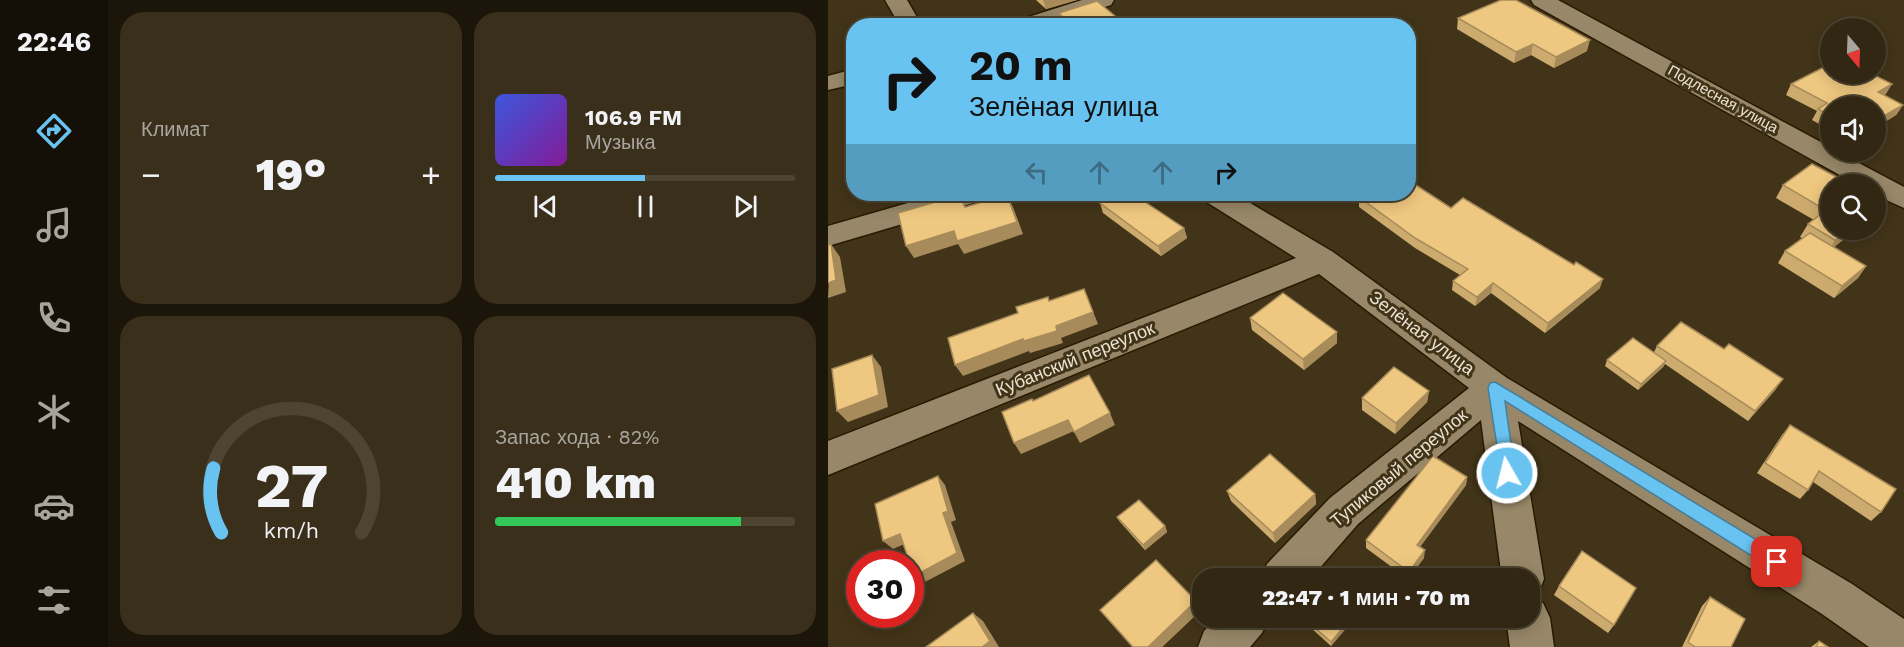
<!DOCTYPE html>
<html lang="ru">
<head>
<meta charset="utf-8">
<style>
	:root { --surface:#322712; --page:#3a2f1b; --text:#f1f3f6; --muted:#a8a59f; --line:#4d4432; --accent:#69c3f1 }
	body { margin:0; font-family:"Work Sans",sans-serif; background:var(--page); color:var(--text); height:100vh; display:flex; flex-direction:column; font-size:22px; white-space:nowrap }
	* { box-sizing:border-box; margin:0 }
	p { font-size:20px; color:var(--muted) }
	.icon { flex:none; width:33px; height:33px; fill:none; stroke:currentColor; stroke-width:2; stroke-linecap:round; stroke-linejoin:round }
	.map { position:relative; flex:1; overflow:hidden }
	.details { display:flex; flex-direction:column; gap:12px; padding:12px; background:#1c150a; width:720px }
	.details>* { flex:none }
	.top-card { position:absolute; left:18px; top:18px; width:570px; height:183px; border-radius:24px; box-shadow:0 3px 15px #0003,0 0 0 2px var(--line); background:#69c3f1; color:#111; overflow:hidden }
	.needle { width:39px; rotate:161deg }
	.tools { position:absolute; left:992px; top:18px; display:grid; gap:12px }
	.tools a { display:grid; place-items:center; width:66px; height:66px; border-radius:50%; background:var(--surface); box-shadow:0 3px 15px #0003,0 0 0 2px var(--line); font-size:30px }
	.speed { position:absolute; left:18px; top:550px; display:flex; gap:12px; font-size:30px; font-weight:700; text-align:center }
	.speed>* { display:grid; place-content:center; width:78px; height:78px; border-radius:50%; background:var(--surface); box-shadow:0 3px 15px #0003,0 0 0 2px var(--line); line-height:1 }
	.speed .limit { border:9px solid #d22; background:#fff; color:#111 }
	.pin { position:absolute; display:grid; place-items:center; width:51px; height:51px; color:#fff; margin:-26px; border-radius:12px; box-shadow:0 3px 9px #0006 }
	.me { position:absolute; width:66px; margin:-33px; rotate:352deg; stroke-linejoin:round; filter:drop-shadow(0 0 4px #0008) }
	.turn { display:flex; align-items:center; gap:21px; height:126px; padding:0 24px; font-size:27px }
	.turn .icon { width:78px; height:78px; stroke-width:2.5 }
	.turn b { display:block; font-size:42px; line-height:51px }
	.lanes { display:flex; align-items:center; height:57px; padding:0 24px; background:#0003; justify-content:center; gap:30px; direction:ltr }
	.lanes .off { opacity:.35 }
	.big { font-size:45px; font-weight:800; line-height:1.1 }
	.details .card { flex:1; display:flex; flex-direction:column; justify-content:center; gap:9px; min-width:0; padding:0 21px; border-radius:24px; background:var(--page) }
	.details .dial { align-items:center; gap:0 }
	.dial svg { height:156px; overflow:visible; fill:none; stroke:var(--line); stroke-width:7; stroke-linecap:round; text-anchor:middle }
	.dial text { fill:var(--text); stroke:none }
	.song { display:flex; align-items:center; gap:18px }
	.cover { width:72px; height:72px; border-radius:9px; background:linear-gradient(135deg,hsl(230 70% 55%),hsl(290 70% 35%)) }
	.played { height:6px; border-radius:3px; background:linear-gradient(90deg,var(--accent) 50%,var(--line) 50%) }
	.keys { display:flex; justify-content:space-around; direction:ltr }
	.heat { display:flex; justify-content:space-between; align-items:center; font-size:33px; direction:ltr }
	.charge { height:9px; border-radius:4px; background:linear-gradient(90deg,#34c759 82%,var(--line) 0) }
	.details .tiles { flex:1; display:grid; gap:12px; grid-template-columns:repeat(2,1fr) }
	.trip { position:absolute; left:364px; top:568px; width:348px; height:60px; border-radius:24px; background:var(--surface); box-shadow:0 3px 15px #0003,0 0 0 2px var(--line); font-weight:800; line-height:60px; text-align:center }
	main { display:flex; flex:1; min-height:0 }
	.tab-bar { display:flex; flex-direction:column; width:108px; justify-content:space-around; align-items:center; background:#141007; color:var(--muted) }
	.tab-bar .icon { width:42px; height:42px }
	.tab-bar .on { color:var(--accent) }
	.tab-bar b { font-size:27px; color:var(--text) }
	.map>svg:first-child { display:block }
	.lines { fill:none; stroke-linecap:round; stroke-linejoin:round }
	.street-casing { stroke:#291b00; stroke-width:3 }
	.street { fill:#988768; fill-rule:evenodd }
	.wall { fill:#cdab6e }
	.shaded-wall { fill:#a78b5a }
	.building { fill:#eec780; stroke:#a78b5a; stroke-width:1.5 }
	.route { fill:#69c3f1; stroke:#447f9d; stroke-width:1.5 }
	.labels { text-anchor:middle; stroke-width:6; stroke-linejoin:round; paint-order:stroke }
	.far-street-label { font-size:15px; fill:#eae1d1; stroke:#423418 }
	.street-label { font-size:18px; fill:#eae1d1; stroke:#423418 }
</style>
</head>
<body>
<main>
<nav class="tab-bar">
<b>22:46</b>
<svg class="icon on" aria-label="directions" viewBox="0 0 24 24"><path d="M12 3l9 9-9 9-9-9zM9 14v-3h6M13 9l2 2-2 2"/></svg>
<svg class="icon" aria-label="music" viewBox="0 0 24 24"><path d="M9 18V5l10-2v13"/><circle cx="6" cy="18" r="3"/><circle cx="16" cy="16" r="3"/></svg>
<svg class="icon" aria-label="phone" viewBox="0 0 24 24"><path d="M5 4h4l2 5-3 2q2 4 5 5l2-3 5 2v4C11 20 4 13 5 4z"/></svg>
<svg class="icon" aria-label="climate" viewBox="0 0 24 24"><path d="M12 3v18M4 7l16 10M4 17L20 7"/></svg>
<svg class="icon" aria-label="car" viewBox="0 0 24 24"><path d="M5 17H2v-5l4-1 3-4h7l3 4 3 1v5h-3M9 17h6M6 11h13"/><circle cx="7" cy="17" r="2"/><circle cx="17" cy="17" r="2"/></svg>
<svg class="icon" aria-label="filters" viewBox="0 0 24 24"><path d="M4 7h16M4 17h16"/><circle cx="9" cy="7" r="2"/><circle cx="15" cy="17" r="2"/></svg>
</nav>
<section class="details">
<div class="tiles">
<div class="card"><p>Климат</p>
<div class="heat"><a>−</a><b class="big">19°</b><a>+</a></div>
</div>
<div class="card">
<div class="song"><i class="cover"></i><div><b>106.9 FM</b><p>Музыка</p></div></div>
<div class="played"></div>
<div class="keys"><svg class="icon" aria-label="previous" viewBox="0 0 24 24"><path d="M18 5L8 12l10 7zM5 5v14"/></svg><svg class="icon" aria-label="pause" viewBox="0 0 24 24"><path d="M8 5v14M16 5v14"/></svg><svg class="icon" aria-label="next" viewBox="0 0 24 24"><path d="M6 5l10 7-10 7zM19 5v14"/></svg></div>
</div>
<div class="card dial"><svg viewBox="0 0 100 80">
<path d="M14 69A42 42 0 1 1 86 69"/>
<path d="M14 69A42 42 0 0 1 10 36" stroke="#69c3f1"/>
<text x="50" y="56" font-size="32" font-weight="700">27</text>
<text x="50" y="72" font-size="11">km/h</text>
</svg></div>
<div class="card"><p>Запас хода · 82%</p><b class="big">410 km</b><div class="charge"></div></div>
</div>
</section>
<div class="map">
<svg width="1076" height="647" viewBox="0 0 1076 647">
	<rect width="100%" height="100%" fill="#423418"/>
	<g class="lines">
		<g class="street-casing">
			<g id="street">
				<path d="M 57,0 L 79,0 L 94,26 L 72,26 Z"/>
				<path d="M 254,0 L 286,0 L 283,5 L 219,26 L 185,26 L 188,21 Z"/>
				<path d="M 703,0 L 730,0 L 1002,147 L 1002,152 L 1010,152 L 1076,187 L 1076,208 L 1047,195 L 1047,184 L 1028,184 L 706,5 Z"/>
				<path d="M 26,69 L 26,84 L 0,90 L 0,76 Z"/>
				<path d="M 111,194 L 156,194 L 152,201 L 0,246 L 0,226 Z"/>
				<path d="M 373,194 L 407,194 L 505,252 L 679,378 L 1024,584 L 1076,619 L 1076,647 L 1041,647 L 994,614 L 690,421 L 716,579 L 710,594 L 702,597 L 702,579 L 674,579 L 653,420 L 530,524 L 482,579 L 433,579 L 439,564 L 502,498 L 641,388 L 491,274 L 0,475 L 0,441 L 468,258 L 377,201 Z"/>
				<path d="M 702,597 L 715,603 L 722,618 L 726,647 L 682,647 L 678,618 L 702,618 Z"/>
				<path d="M 389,618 L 441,618 L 434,633 L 422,647 L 370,647 L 376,631 Z"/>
			</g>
		</g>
		<use href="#street" class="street"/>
	</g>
	<g class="wall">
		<path d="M 208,0 L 249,0 L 218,9 Z"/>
		<path d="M 231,13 L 299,26 L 236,26 L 234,23 Z"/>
		<path d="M 630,18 L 759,51 L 726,68 L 703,55 L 686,63 L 629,29 Z"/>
		<path d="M 963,84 L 1064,84 L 1056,95 L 1075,105 L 1068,115 L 1047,128 L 1047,106 L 1002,106 L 1002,130 L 984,120 L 989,111 L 958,95 Z"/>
		<path d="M 1022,184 L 1002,230 L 1027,230 L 1006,247 L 1038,266 L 1030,278 L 1006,298 L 950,263 L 957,251 L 974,238 L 972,237 L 980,224 L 986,220 L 948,198 L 955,185 Z"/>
		<path d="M 531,197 L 623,208 L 772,288 L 717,333 L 663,293 L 647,306 L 624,290 L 625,281 L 632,275 L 587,248 L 531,207 Z"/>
		<path d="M 272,203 L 356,228 L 359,238 L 333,256 L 275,213 Z"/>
		<path d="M 422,318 L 509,343 L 476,370 L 424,330 Z"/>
		<path d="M 829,346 L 948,389 L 920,421 L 837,364 L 835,367 L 810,390 L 777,366 L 779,360 L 826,352 Z"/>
		<path d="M 601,391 L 599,402 L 567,434 L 534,410 L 534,398 Z"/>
		<path d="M 962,425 L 1053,512 L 1043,521 L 985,482 L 980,490 L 972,499 L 929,473 L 954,435 Z"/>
		<path d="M 639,477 L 638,485 L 592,547 L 596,558 L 580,579 L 538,548 L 538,540 Z"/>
		<path d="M 399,491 L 487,494 L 488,504 L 447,543 L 403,501 Z"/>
		<path d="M 289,517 L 337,526 L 339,532 L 317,550 L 292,522 Z"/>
		<path d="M 731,586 L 786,625 L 780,633 L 726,595 Z"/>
		<path d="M 882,597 L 903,647 L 854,647 L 874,606 Z"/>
		<path d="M 272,610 L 373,610 L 334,647 L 304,647 Z"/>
		<path d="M 472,618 L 525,618 L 525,620 L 503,646 Z"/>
		<path d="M 991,641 L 1000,647 L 983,647 Z"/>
	</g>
	<g class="shaded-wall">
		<path d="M 215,0 L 249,0 L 218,9 Z"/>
		<path d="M 762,40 L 759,51 L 726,68 L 728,57 Z"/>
		<path d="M 705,44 L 703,55 L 686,63 L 688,52 Z"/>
		<path d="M 1064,84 L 1058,94 L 1044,103 L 1050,92 Z"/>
		<path d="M 1075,105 L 1068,115 L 1047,128 L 1047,121 Z"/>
		<path d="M 37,194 L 70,194 L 42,202 Z"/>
		<path d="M 72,194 L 105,194 L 72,203 L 67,195 Z"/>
		<path d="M 179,195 L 185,207 L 195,234 L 136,254 L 130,244 L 86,258 L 78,246 Z"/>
		<path d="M 1058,199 L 1050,211 L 1047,214 L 1047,208 Z"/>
		<path d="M 356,228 L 359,238 L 333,256 L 330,246 Z"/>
		<path d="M 1020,230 L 1027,230 L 999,253 L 1007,240 Z"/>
		<path d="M 3,244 L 12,257 L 18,292 L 0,298 Z"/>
		<path d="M 1038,266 L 1030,278 L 1006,298 L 1014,286 Z"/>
		<path d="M 775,279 L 772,288 L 717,333 L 720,323 Z"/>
		<path d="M 665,283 L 663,293 L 647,306 L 649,297 Z"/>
		<path d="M 256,289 L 270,324 L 233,338 L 235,343 L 202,353 L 201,351 L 135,376 L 127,365 L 228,326 Z"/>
		<path d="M 509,332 L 509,343 L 476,370 L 475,359 Z"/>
		<path d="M 44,355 L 53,367 L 60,407 L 20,422 L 9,411 Z"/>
		<path d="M 838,361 L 835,367 L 810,390 L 813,384 Z"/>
		<path d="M 955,379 L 948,389 L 920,421 L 927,411 Z"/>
		<path d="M 601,391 L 599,402 L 567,434 L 568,423 Z"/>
		<path d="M 282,413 L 287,425 L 252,443 L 246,432 Z"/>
		<path d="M 240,420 L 246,431 L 193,454 L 186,443 Z"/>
		<path d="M 110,476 L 117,485 L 128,520 L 123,522 L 137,561 L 95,583 L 86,576 Z"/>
		<path d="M 639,477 L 638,485 L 588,552 L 589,545 Z"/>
		<path d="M 487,494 L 488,504 L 447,543 L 445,533 Z"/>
		<path d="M 337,526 L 339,532 L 317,550 L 315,545 Z"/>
		<path d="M 72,534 L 81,542 L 65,549 L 55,541 Z"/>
		<path d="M 597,550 L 596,558 L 580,579 L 581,572 Z"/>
		<path d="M 368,601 L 373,610 L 334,647 L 320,647 Z"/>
		<path d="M 145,613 L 155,621 L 171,647 L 154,647 Z"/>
		<path d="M 523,618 L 525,618 L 525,620 L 503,646 L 503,642 Z"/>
	</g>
	<g class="building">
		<path d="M 673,0 L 688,0 L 762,40 L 728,57 L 705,44 L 688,52 L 630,18 Z"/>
		<path d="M 269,1 L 299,26 L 244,26 L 231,13 Z"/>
		<path d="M 331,23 L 334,26 L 324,26 Z"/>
		<path d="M 1002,64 L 1002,74 L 1044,74 L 1064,84 L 1050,92 L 1075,105 L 1047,121 L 1047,106 L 1002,106 L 1002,116 L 990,109 L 999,103 L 963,84 Z"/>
		<path d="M 26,155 L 26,168 L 21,157 Z"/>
		<path d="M 984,164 L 1022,184 L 1002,184 L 1002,230 L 1020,230 L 1007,240 L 980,224 L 998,210 L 955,185 Z"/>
		<path d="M 580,180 L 623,208 L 635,198 L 746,265 L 748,262 L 775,279 L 720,323 L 665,283 L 649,297 L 625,281 L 640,269 L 587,238 L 531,197 L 537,194 L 580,194 Z"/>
		<path d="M 1047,193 L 1058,199 L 1047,208 Z"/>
		<path d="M 288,194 L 305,194 L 356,228 L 330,246 L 272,203 Z"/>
		<path d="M 131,195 L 137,207 L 179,195 L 189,222 L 129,241 L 126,231 L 78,246 L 70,213 Z"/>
		<path d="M 982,233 L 1038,266 L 1014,286 L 957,251 Z"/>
		<path d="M 3,244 L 8,280 L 0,283 L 0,245 Z"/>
		<path d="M 256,289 L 265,312 L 228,326 L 229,331 L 196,341 L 195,339 L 127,365 L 120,338 L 190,313 L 188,307 L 220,297 L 221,301 Z"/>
		<path d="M 455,293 L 509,332 L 475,359 L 422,318 Z"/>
		<path d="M 853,322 L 896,349 L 901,344 L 955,379 L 927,411 L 829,346 Z"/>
		<path d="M 805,338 L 838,361 L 813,384 L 779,360 Z"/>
		<path d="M 44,355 L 51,395 L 9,411 L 4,369 Z"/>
		<path d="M 566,367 L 601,391 L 568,423 L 534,398 Z"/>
		<path d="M 261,375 L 282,413 L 246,432 L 240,420 L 186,443 L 174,412 L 204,399 L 205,401 Z"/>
		<path d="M 962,425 L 1068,489 L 1053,512 L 991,471 L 980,490 L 937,463 Z"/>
		<path d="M 442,454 L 487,494 L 445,533 L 399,491 Z"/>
		<path d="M 605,456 L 639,477 L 589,545 L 597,550 L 581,572 L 538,540 Z"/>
		<path d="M 110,476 L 120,511 L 115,513 L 129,553 L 86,576 L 72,534 L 55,541 L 47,504 Z"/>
		<path d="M 311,500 L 337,526 L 315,545 L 289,517 Z"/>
		<path d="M 754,551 L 808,588 L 786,625 L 731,586 Z"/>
		<path d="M 328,560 L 368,601 L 320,647 L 305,647 L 272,610 Z"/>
		<path d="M 882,597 L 917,619 L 903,647 L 867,647 L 860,642 Z"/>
		<path d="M 145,613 L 162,641 L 154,647 L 98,647 Z"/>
		<path d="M 476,618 L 523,618 L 503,642 Z"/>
		<path d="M 991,641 L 1000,647 L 988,647 Z"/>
	</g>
	<path class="route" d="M 667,382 L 955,556 L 957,562 L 955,568 L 949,570 L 943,568 L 677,401 L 687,473 L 685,478 L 679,480 L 674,478 L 660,388 L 662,383 Z"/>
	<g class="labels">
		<g class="far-street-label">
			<text transform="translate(895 99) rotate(29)" y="5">Подлесная улица</text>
		</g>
		<g class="street-label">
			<text transform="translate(594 333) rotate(37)" y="6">Зелёная улица</text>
			<text transform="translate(247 359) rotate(-22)" y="6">Кубанский переулок</text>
			<text transform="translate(571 468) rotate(-40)" y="6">Тупиковый переулок</text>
		</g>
	</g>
</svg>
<div class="tools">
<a><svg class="needle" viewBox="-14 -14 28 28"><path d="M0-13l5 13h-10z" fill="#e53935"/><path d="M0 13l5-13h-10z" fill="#a8a59f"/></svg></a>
<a><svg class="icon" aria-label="sound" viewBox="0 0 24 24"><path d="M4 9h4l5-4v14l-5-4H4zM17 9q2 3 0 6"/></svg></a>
<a><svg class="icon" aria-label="search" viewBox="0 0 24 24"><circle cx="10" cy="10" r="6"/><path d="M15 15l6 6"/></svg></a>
</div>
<div class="speed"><div class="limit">30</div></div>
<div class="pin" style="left:949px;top:562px;background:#d93025"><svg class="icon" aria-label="arrive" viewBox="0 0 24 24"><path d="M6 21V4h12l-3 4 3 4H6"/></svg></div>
<svg class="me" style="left:679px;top:473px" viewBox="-20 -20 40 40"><circle r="17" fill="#69c3f1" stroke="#fff" stroke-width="3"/><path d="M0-11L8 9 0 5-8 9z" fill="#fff"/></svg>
<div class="trip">22:47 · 1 мин · 70 m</div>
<div class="top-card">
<div class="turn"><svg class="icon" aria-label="right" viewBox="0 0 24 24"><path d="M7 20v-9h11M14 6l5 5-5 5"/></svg><div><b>20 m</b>Зелёная улица</div></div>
<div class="lanes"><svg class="icon off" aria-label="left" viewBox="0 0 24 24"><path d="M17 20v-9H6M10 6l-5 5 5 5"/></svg><svg class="icon off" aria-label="ahead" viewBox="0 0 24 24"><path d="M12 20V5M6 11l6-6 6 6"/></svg><svg class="icon off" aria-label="ahead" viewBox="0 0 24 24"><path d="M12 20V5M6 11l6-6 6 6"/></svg><svg class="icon" aria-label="right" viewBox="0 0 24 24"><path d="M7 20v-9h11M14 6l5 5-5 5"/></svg></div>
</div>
</div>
</main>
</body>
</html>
